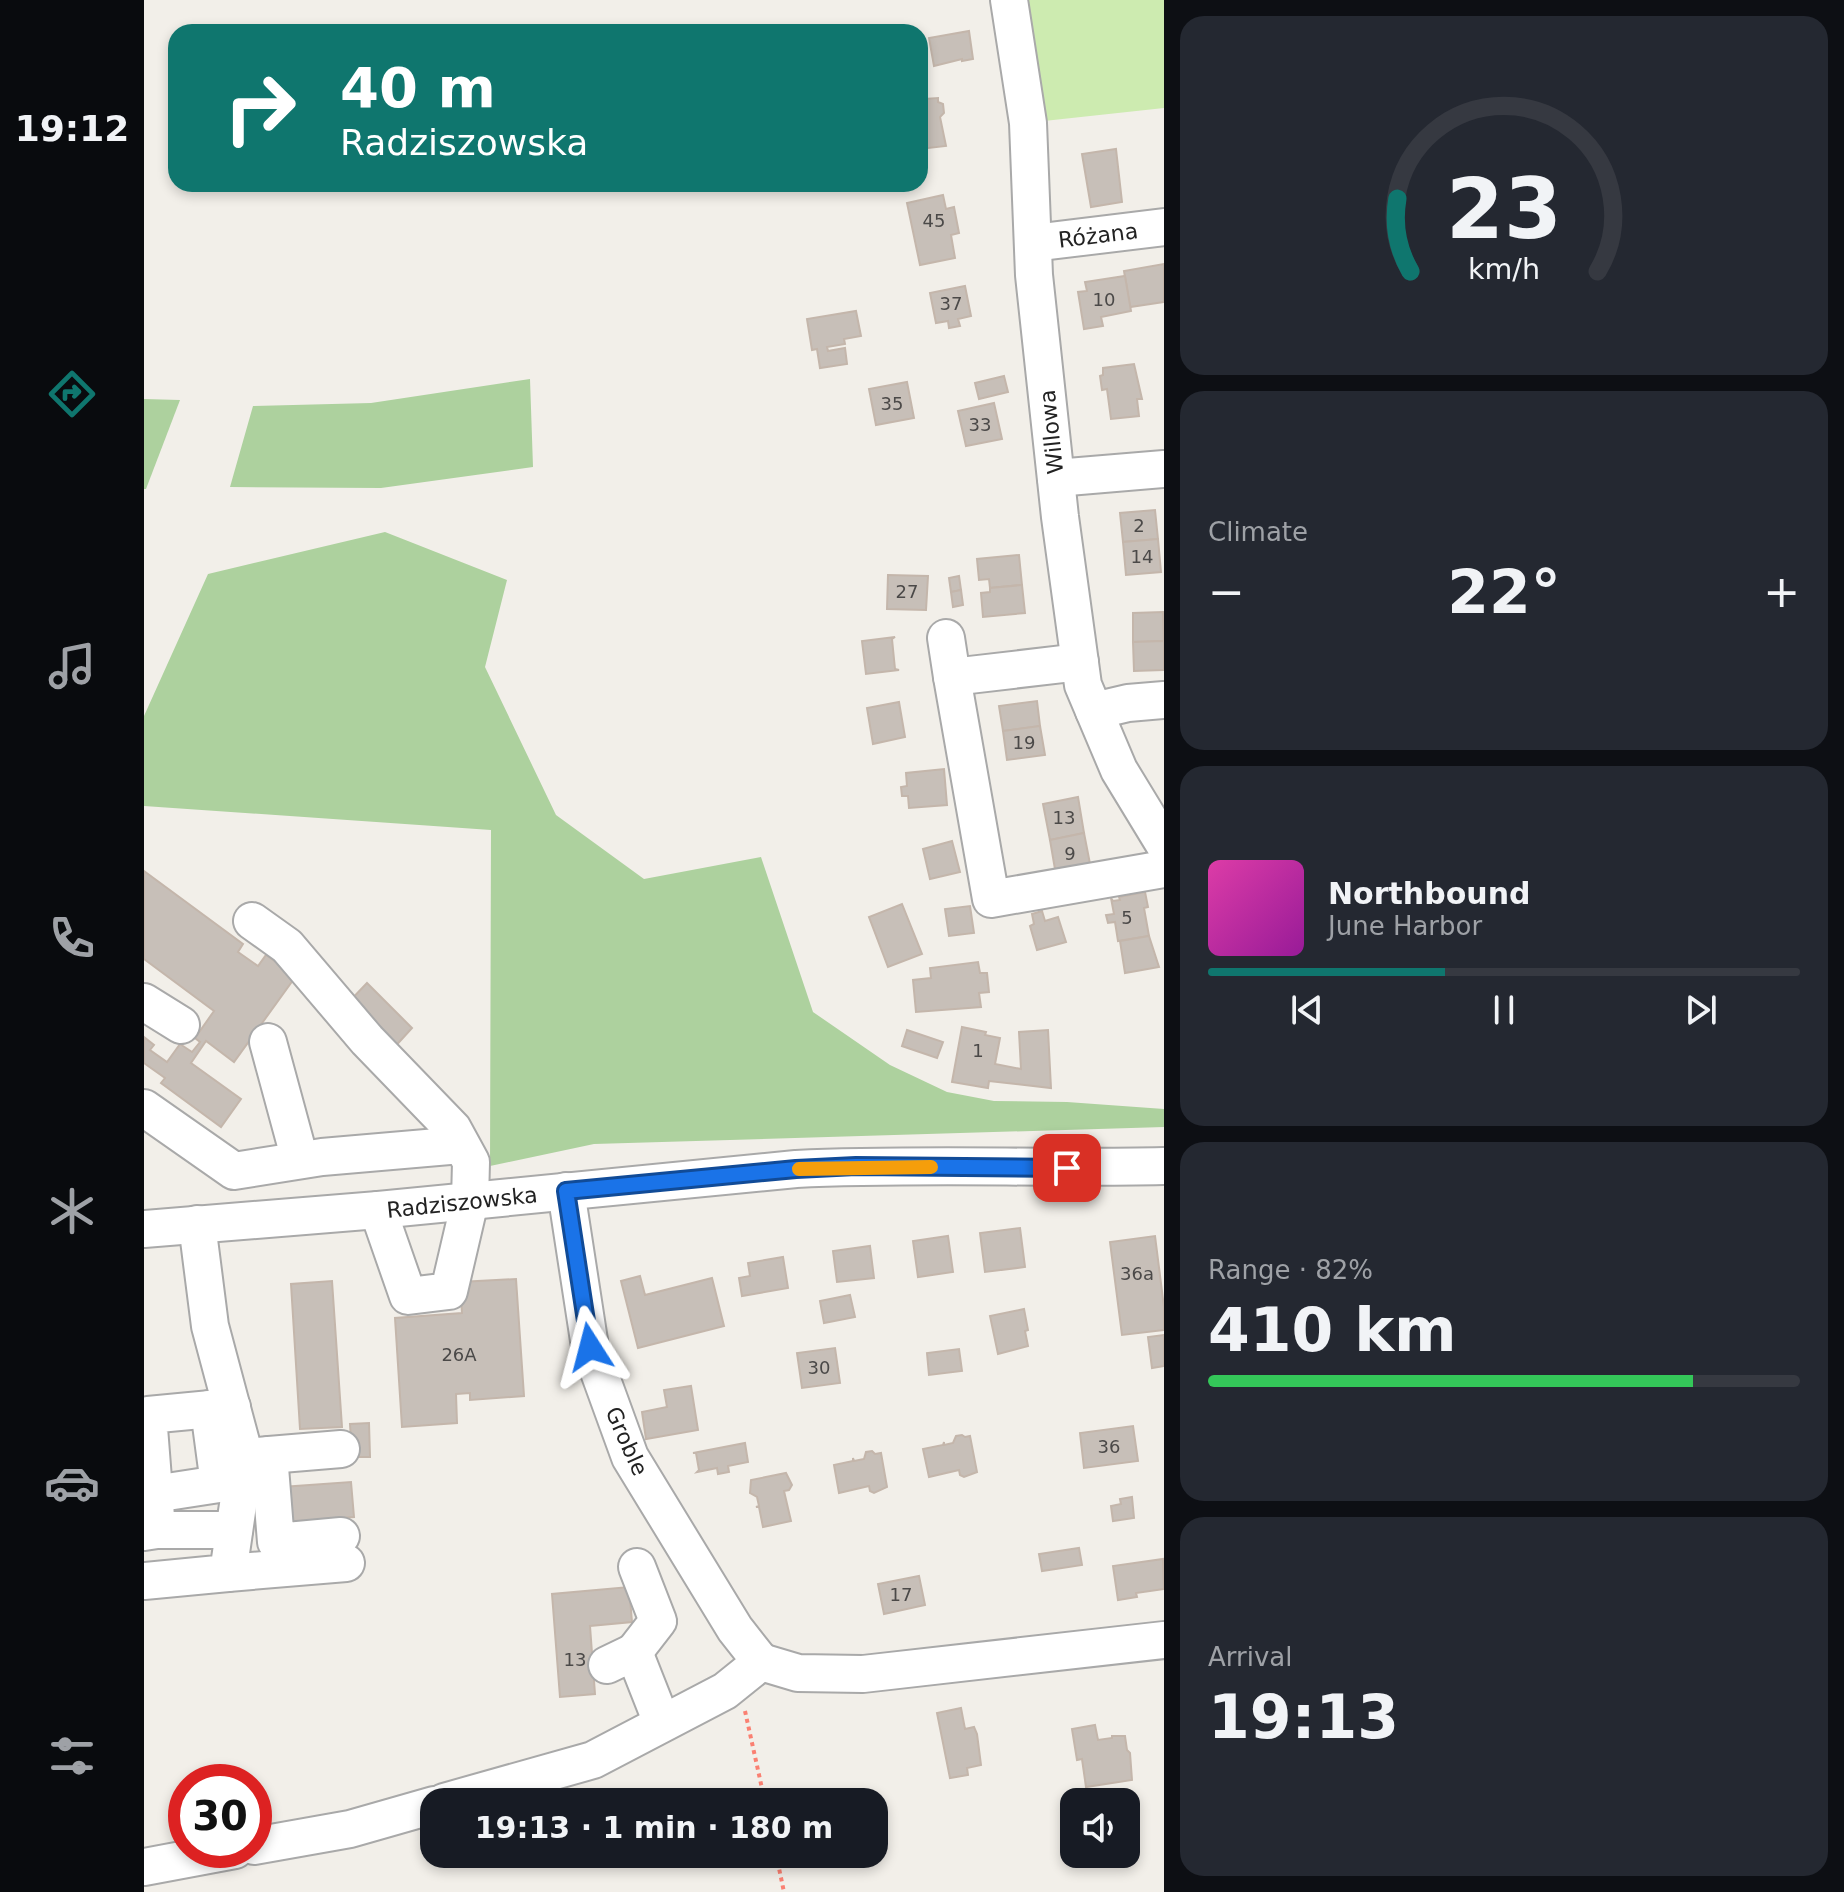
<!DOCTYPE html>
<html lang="en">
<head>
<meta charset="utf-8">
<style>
	:root { --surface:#171b24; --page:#242831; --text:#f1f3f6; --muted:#9ea1a6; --line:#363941; --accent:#0f766e }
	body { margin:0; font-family:"DejaVu Sans",sans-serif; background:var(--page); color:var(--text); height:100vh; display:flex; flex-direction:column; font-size:30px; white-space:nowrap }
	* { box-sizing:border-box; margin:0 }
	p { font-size:26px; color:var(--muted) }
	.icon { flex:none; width:44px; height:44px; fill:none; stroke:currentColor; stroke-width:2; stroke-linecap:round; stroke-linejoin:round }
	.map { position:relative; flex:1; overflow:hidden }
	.side { display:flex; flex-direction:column; gap:16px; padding:16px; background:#0d0f14; width:680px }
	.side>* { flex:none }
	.hud { position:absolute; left:24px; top:24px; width:760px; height:168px; border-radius:24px; box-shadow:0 4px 12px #0003; background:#0f766e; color:#fff; overflow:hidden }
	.tools { position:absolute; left:916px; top:1788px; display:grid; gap:16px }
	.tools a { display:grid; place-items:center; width:80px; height:80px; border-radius:16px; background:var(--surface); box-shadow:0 4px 12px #0003; font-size:40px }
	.speed { position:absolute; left:24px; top:1764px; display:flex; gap:16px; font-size:40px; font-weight:700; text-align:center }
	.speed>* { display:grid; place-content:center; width:104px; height:104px; border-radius:50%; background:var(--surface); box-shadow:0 4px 12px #0003; line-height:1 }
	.speed .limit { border:12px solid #d22; background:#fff; color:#111 }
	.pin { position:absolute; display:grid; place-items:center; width:68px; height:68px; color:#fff; margin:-34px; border-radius:16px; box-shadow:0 4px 12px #0006 }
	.me { position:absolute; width:88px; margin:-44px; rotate:351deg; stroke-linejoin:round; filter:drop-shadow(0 0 6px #0008) }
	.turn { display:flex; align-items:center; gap:28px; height:168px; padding:0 40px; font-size:36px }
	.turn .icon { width:104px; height:104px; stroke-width:2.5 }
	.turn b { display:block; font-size:56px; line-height:68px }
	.big { font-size:60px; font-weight:700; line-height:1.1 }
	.side .card { flex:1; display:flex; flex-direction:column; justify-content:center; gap:12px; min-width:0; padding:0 28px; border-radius:24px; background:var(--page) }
	.side .dial { align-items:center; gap:0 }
	.dial svg { height:208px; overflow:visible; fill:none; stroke:var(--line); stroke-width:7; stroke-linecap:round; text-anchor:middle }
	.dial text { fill:var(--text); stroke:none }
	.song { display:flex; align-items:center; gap:24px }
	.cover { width:96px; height:96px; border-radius:12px; background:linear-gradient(135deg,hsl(320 70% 55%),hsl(300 70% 35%)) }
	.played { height:8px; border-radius:4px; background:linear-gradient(90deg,var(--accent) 40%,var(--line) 40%) }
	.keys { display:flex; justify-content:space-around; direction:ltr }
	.heat { display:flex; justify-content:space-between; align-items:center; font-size:44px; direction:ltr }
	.charge { height:12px; border-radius:6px; background:linear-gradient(90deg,#34c759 82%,var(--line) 0) }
	.trip { position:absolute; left:276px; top:1788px; width:468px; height:80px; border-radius:24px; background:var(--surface); box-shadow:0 4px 12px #0003; font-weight:700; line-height:80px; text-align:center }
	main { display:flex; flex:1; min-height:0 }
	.tabs { display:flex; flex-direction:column; width:144px; justify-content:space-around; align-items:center; background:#090b0e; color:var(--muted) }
	.tabs .icon { width:56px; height:56px }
	.tabs .active { color:var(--accent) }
	.tabs b { font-size:36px; color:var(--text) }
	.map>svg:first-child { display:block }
	.grass { fill:#cdebb0 }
	.forest { fill:#add19e }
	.building { fill:#c7bfb8; stroke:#c4b6ab; stroke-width:2 }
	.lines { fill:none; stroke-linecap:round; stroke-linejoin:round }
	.minor-casing { stroke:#a9a9a9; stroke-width:40 }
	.path { stroke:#fa8072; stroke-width:4; stroke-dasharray:4 4; stroke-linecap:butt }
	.minor { stroke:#fff; stroke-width:36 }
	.route-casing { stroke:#114b97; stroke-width:20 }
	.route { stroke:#1a73e8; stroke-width:14 }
	.slow { stroke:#f59e0b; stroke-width:14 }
	.labels { text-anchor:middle; stroke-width:6; stroke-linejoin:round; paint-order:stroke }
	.number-label { font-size:18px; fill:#4b4948 }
	.street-label { font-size:22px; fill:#222; stroke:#fff }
</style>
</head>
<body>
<main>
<nav class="tabs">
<b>19:12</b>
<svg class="icon active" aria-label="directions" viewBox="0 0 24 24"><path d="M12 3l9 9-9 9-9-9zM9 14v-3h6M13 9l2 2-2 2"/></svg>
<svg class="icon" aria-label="music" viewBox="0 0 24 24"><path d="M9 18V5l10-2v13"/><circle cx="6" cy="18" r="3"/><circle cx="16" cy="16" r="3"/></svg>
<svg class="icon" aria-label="phone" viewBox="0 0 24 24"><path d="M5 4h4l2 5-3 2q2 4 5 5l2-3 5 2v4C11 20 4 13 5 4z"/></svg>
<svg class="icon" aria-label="climate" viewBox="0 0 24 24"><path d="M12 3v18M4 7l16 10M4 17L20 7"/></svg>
<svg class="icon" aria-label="car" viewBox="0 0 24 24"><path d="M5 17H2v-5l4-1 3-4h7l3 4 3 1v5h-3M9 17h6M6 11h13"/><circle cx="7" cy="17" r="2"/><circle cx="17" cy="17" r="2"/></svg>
<svg class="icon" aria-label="filters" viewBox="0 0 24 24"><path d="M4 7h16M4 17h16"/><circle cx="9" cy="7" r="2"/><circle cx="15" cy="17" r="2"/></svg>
</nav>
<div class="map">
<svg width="1020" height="1892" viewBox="0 0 1020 1892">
	<rect width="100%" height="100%" fill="#f2efe9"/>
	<path class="grass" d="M 875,0 L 1020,0 L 1020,108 L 900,121 Z"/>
	<g class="forest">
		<path d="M 386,379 L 389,467 L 237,488 L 86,487 L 109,406 L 227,403 Z"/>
		<path d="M 0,399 L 36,400 L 2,489 L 0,489 Z"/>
		<path d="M 241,532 L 363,580 L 341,667 L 412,815 L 500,879 L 617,857 L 669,1012 L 746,1065 L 803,1092 L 850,1101 L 923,1102 L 1020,1109 L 1020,1127 L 450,1144 L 346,1166 L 347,830 L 0,806 L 0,716 L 64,574 Z"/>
	</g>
	<g class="building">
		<path d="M 825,31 L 829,59 L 818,61 L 818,59 L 790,66 L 785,38 Z"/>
		<path d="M 776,92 L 780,92 L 780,99 L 794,98 L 794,102 L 799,104 L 800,113 L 796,117 L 802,146 L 776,149 Z"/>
		<path d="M 972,149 L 978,202 L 947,207 L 938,154 Z"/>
		<path d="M 799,195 L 802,209 L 810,207 L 815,233 L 807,235 L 811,258 L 776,265 L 763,203 Z"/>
		<path d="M 1020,264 L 1020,302 L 986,307 L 980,271 Z"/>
		<path d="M 981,276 L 987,311 L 957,317 L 959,326 L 940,329 L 934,292 L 943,291 L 941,282 Z"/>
		<path d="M 821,286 L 827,316 L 814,319 L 816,326 L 805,328 L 804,321 L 792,323 L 786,293 Z"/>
		<path d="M 712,311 L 717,336 L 700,339 L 701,344 L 683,347 L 684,351 L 701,348 L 703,364 L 676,368 L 673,349 L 668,350 L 663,319 Z"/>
		<path d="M 990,364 L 998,399 L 993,399 L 995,416 L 967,419 L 963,389 L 958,390 L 956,376 L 959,375 L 959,368 Z"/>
		<path d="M 860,376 L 864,392 L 835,399 L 831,383 Z"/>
		<path d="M 763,382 L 770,418 L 732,425 L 725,389 Z"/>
		<path d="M 850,403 L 858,439 L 822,446 L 814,411 Z"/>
		<path d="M 1011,510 L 1014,539 L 979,542 L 976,513 Z"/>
		<path d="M 1014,539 L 1017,572 L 982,575 L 979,542 Z"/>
		<path d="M 875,555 L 878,585 L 846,588 L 845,579 L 835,580 L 833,559 Z"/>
		<path d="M 744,575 L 784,576 L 782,610 L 743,609 Z"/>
		<path d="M 815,576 L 817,590 L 807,592 L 805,578 Z"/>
		<path d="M 878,585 L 881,613 L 839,617 L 837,593 L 846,592 L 846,588 Z"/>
		<path d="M 817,590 L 819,605 L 809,607 L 807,592 Z"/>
		<path d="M 1019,612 L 1020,641 L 989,642 L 989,613 Z"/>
		<path d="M 751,637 L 748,639 L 751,669 L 755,670 L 722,674 L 718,641 Z"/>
		<path d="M 1020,641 L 1020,670 L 990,671 L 989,642 Z"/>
		<path d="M 893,701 L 896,726 L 859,731 L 855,706 Z"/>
		<path d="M 755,702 L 761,737 L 729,744 L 723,708 Z"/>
		<path d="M 896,726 L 901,755 L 863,760 L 859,731 Z"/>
		<path d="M 800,769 L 803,805 L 765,808 L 764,796 L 758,796 L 757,787 L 763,786 L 762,773 Z"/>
		<path d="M 934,797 L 940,833 L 906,840 L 899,804 Z"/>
		<path d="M 940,833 L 947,869 L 912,875 L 906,840 Z"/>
		<path d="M 808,841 L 816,872 L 786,879 L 779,849 Z"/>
		<path d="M 0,871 L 99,944 L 94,952 L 114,966 L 122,955 L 152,976 L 90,1062 L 62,1041 L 47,1063 L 97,1099 L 77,1127 L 17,1083 L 21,1078 L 0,1063 L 0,1037 L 10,1045 L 6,1050 L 23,1062 L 36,1044 L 48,1052 L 56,1042 L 51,1038 L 70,1011 L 0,959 Z"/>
		<path d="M 1001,892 L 1004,907 L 1000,908 L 1005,936 L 974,941 L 971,922 L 964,923 L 962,915 L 970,914 L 967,898 L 969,901 L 976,900 L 975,897 Z"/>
		<path d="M 758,904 L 778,954 L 744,967 L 725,917 Z"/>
		<path d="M 826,906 L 830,933 L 805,936 L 801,909 Z"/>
		<path d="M 898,911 L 901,921 L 914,917 L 922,942 L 893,950 L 886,926 L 890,924 L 888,914 Z"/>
		<path d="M 1005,936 L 1015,967 L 981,973 L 976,941 Z"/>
		<path d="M 834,962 L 836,973 L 843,973 L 845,992 L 835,993 L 837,1007 L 772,1012 L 769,980 L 787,978 L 786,968 Z"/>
		<path d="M 223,983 L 268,1028 L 247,1051 L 201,1006 Z"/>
		<path d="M 818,1027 L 842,1032 L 841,1035 L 856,1038 L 851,1064 L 877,1069 L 875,1032 L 904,1030 L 907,1088 L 845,1081 L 844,1088 L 808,1082 Z"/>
		<path d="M 763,1030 L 799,1042 L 793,1058 L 758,1046 Z"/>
		<path d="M 876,1228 L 881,1267 L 841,1272 L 836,1233 Z"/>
		<path d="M 804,1236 L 809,1272 L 774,1277 L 769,1241 Z"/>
		<path d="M 1011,1236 L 1020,1307 L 1020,1330 L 978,1335 L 966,1242 Z"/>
		<path d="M 726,1246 L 730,1278 L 693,1282 L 689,1251 Z"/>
		<path d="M 639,1257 L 644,1288 L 598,1296 L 595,1278 L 606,1276 L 604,1263 Z"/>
		<path d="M 496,1276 L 501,1295 L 568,1278 L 580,1326 L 494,1348 L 477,1281 Z"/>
		<path d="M 372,1279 L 380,1396 L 326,1400 L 326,1393 L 312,1394 L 313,1423 L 258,1427 L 251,1318 L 318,1313 L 316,1282 Z"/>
		<path d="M 188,1281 L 198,1427 L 156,1429 L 147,1284 Z"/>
		<path d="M 706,1295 L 711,1317 L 680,1323 L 676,1301 Z"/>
		<path d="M 880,1309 L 884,1330 L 881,1331 L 884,1346 L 854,1354 L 846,1316 Z"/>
		<path d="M 1020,1335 L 1020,1366 L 1008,1368 L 1004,1337 Z"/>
		<path d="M 691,1348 L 696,1383 L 658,1388 L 653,1353 Z"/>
		<path d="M 815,1349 L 818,1371 L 785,1375 L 783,1353 Z"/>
		<path d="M 547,1386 L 554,1430 L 502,1439 L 498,1412 L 523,1407 L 520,1390 Z"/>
		<path d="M 225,1423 L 226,1457 L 208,1457 L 206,1424 Z"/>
		<path d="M 989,1426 L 994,1461 L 940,1468 L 936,1433 Z"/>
		<path d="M 818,1435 L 821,1437 L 826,1436 L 833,1472 L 820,1477 L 816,1475 L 815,1470 L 785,1477 L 779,1449 L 799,1445 L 800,1442 L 800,1445 L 809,1443 L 812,1436 Z"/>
		<path d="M 601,1443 L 604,1462 L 584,1466 L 585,1472 L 574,1474 L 573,1468 L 553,1472 L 555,1470 L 552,1453 L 549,1453 Z"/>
		<path d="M 728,1451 L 731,1454 L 737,1453 L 743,1487 L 730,1493 L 726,1491 L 725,1486 L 695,1493 L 690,1465 L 709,1461 L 709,1458 L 710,1461 L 720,1459 L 722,1452 Z"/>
		<path d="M 642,1473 L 648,1485 L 645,1490 L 640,1491 L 647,1521 L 619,1527 L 615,1507 L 612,1507 L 615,1506 L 613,1497 L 606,1493 L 607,1480 Z"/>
		<path d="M 207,1482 L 210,1517 L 141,1522 L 138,1487 Z"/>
		<path d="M 988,1497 L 990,1518 L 969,1521 L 967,1506 L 977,1504 L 976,1499 Z"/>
		<path d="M 935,1548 L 938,1565 L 898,1571 L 895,1554 Z"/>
		<path d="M 1019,1559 L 1020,1589 L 992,1593 L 993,1597 L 974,1600 L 969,1566 Z"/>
		<path d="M 775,1576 L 781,1605 L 740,1614 L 734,1584 Z"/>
		<path d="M 485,1587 L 488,1622 L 446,1626 L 451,1694 L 416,1697 L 408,1594 Z"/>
		<path d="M 817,1708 L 821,1729 L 830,1727 L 833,1734 L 837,1765 L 823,1768 L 824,1775 L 806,1778 L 793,1713 Z"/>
		<path d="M 951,1725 L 954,1740 L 968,1738 L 968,1736 L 981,1736 L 983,1750 L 986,1753 L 988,1780 L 942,1787 L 938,1759 L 933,1760 L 928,1729 Z"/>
	</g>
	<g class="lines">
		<g class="minor-casing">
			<g id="minor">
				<path d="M 865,0 L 884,123 L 890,275 L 916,517 L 939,685 L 975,770 L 1020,844"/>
				<path d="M 889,243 L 1020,227"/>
				<path d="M 912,478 L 1020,469"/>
				<path d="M 802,638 L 808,677 L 936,662"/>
				<path d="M 808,677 L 847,899 L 1020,869"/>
				<path d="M 950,711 L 984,703 L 1020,700"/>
				<path d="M 108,921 L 143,946 L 223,1040 L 309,1129 L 327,1162 L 326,1201 L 305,1291 L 264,1296 L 234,1210"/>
				<path d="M 0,1002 L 37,1025"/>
				<path d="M 124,1042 L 156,1160"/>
				<path d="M 0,1108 L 90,1171 L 178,1157 L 317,1145"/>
				<path d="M 0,1229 L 234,1210 L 652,1169 C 775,1163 898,1169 1020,1166"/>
				<path d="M 125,1455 L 197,1449"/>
				<path d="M 101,1457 L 125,1455 L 132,1542 L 197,1536"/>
				<path d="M 10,1494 L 75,1484 L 65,1409"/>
				<path d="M 13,1530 L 90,1530"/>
				<path d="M 0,1532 L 13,1530 L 4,1415 L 88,1407"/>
				<path d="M 84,1573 L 202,1563"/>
				<path d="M 0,1581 L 84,1573 L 101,1457 L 66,1326 L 53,1224"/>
				<path d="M 490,1652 L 514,1621 L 493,1567"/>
				<path d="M 617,1662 L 654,1673 L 719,1674 L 1020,1640"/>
				<path d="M 463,1665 L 490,1652 L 518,1723"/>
				<path d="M 300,1802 L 449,1760 L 581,1691 L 617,1662 L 591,1629 L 486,1457 L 446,1347 L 422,1191"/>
				<path d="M 110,1846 L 206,1829 L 290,1805"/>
				<path d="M 0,1867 L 91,1850"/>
			</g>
		</g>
		<g class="path">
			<path d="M 601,1711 L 621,1802"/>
			<path d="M 632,1854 L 640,1892"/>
		</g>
		<use href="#minor" class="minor"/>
	</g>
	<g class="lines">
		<g class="route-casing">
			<path id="route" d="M 446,1347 L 422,1191 L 652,1169 L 712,1166 L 923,1168"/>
		</g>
		<use href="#route" class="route"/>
		<path class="slow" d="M 655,1169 L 787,1167"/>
	</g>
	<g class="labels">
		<g class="number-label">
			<text x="790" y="227">45</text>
			<text x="960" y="306">10</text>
			<text x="807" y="310">37</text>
			<text x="748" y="410">35</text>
			<text x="836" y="431">33</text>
			<text x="995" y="532">2</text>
			<text x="998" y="563">14</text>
			<text x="763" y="598">27</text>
			<text x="880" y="749">19</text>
			<text x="920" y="824">13</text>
			<text x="926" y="860">9</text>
			<text x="983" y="924">5</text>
			<text x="834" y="1057">1</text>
			<text x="993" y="1280">36a</text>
			<text x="315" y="1361">26A</text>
			<text x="675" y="1374">30</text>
			<text x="965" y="1453">36</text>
			<text x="757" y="1601">17</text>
			<text x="431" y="1666">13</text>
		</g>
		<g class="street-label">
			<text transform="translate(954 235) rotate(-7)" y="8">Różana</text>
			<text transform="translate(907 432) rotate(-96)" y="8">Willowa</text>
			<text transform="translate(318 1202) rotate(-6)" y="8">Radziszowska</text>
			<text transform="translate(483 1441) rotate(66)" y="8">Groble</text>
		</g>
	</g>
</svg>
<div class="tools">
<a><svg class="icon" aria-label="sound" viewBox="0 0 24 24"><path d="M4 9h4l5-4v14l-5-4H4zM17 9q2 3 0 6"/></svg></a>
</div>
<div class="speed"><div class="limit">30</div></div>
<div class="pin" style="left:923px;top:1168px;background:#d93025"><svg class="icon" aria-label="arrive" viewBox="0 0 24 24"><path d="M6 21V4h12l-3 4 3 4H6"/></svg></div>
<svg class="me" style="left:446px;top:1347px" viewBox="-20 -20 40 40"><path d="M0-17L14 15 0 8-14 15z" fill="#1a73e8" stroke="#fff" stroke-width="4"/></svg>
<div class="trip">19:13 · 1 min · 180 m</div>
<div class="hud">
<div class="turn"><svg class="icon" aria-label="right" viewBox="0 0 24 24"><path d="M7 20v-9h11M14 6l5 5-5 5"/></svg><div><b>40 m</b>Radziszowska</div></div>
</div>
</div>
<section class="side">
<div class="card dial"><svg viewBox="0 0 100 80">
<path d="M14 69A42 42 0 1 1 86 69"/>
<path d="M14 69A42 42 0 0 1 9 41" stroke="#0f766e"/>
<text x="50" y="56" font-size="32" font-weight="700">23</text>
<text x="50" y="72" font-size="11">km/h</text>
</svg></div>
<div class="card"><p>Climate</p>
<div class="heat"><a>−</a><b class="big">22°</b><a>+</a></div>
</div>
<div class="card">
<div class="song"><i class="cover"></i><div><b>Northbound</b><p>June Harbor</p></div></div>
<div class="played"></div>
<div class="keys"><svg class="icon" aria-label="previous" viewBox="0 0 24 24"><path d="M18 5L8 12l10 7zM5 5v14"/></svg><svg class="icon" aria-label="pause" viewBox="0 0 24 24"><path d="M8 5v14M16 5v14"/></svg><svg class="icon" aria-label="next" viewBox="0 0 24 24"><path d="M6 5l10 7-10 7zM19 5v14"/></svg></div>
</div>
<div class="card"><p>Range · 82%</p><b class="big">410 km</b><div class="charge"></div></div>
<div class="card"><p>Arrival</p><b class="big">19:13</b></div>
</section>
</main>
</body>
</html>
